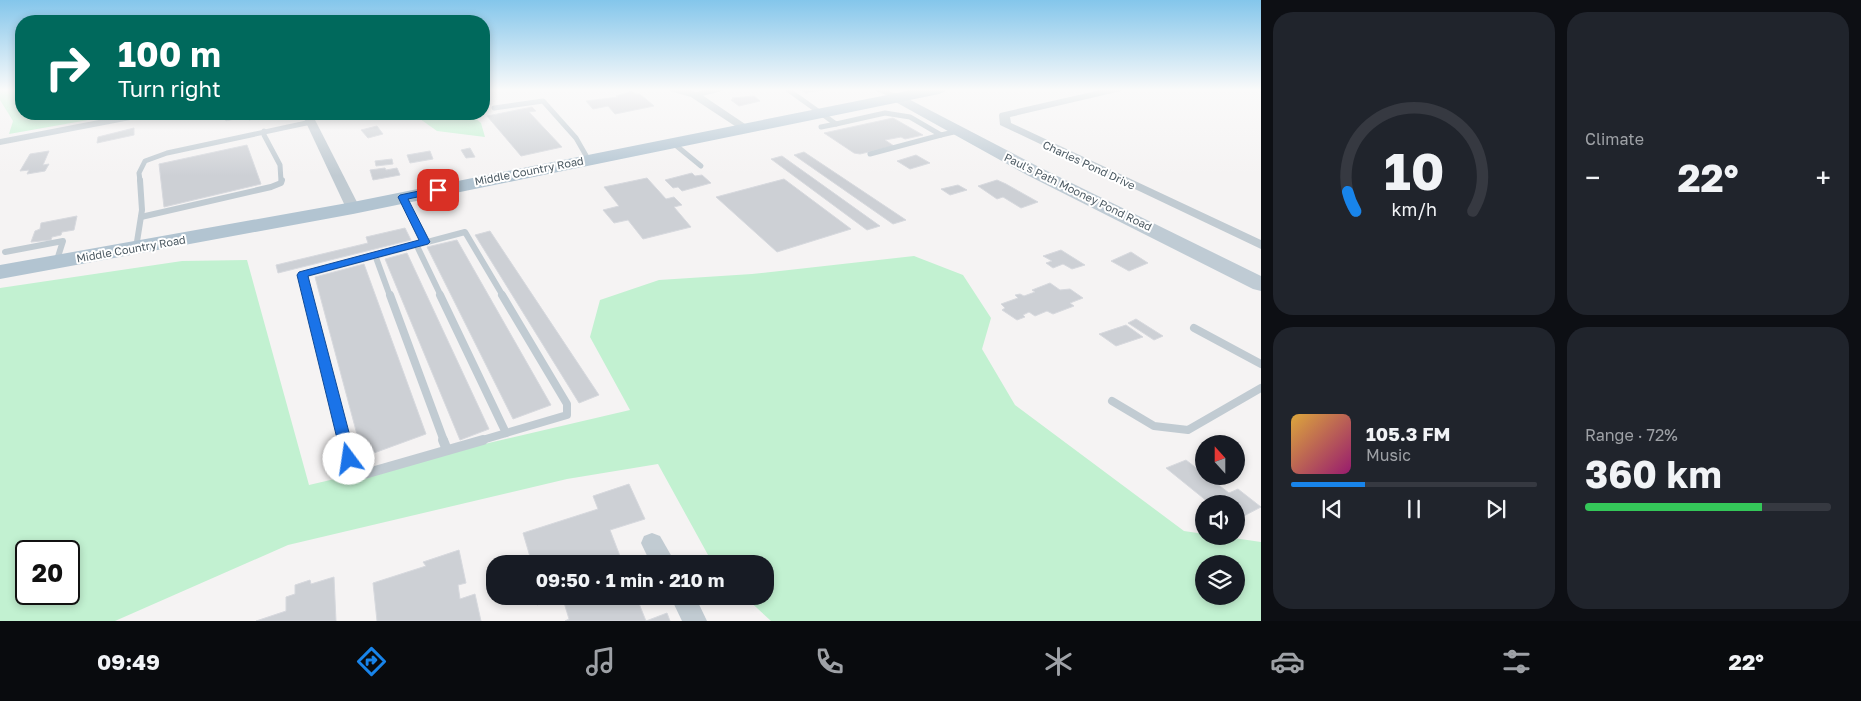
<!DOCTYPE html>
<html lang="en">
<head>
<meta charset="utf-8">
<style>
	:root { --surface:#171b24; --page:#20242c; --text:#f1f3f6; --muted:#9ea1a6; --line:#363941; --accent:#1884ea }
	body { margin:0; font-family:"Golos Text",sans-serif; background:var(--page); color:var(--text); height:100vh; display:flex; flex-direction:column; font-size:19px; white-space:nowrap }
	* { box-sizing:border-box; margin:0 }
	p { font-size:16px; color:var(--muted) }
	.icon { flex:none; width:28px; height:28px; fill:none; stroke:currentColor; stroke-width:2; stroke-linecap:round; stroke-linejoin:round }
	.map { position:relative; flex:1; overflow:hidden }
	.side { display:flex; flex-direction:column; gap:12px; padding:12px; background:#0d0f14; width:600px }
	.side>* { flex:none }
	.guide { position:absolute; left:15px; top:15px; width:475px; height:105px; border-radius:20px; box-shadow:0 2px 8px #0003; background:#00695c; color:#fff; overflow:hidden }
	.needle { width:32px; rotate:339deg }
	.tools { position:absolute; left:1195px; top:435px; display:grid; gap:10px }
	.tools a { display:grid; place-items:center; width:50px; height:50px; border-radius:50%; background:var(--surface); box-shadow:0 2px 8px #0003; font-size:25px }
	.speed { position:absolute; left:15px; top:540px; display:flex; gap:10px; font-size:25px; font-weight:700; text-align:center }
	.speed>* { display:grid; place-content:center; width:65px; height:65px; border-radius:50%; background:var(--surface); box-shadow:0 2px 8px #0003; line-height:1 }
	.speed .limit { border:2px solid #111; border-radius:8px; background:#fff; color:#111 }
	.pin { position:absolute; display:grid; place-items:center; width:42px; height:42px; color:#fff; margin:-21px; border-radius:10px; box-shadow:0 2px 8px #0006 }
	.me { position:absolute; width:55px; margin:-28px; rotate:346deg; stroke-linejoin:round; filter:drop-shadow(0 0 4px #0008) }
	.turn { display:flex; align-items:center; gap:18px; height:105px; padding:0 20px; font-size:22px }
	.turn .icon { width:65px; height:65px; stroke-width:2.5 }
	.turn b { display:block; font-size:35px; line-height:42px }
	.big { font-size:38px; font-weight:700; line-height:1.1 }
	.side .tile { flex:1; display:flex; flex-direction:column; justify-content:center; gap:8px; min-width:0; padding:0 18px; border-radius:20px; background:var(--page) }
	.side .dial { align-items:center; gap:0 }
	.dial svg { height:130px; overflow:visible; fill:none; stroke:var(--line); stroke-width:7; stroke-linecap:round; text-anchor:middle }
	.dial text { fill:var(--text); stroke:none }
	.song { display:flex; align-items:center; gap:15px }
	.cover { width:60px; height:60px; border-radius:8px; background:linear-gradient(135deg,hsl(40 70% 55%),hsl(320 70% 35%)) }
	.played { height:5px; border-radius:2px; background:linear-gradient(90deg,var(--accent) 30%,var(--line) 30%) }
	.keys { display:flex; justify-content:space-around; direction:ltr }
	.heat { display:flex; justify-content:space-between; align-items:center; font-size:28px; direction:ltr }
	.charge { height:8px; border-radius:4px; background:linear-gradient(90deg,#34c759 72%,var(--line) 0) }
	.side .tiles { flex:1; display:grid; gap:12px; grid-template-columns:repeat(2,1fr) }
	.trip { position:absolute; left:486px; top:555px; width:288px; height:50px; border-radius:20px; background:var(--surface); box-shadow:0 2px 8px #0003; font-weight:700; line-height:50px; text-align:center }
	.tabs { display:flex; height:80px; justify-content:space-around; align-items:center; background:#090b0e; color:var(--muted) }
	.tabs .icon { width:35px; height:35px }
	.tabs .current { color:var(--accent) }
	.tabs b { font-size:22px; color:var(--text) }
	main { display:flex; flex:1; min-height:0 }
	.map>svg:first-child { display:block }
	.green { fill:#c2f1d1; fill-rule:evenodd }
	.building { fill:#cdd0d5; stroke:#d7d9de }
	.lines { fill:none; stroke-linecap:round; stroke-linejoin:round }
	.lane-far3 { stroke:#c1cbd2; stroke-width:5 }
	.lane-far2 { stroke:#c1cbd2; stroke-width:6 }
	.lane-far1 { stroke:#c1cbd2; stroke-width:8 }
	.lane { stroke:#c1cbd2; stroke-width:10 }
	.street { fill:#c1cbd2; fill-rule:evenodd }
	.secondary { fill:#bfcbd4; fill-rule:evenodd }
	.primary { fill:#b2c4d1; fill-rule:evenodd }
	.route { fill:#1a73e8; stroke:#114b97 }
	.labels { text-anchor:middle; stroke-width:4; stroke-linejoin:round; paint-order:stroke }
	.far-street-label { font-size:11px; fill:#4a5861; stroke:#fff }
</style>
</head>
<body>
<main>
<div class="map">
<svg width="1261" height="621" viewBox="0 0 1261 621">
	<rect width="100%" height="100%" fill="#f5f3f3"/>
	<g class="green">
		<path d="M 0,89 L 21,91 L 21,114 L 35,114 L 37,120 L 88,114 L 122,114 L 9,134 L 13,121 L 0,100 Z"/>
		<path d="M 413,114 L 470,114 L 481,123 L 485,137 L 437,131 Z"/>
		<path d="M 914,256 L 963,275 L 991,318 L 982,349 L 1015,405 L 1184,531 L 1204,534 L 1204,536 L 1220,536 L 1261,542 L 1261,621 L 771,621 L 744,596 L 765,596 L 765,564 L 713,564 L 658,464 L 567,479 L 288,545 L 115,621 L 0,621 L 0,288 L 182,261 L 247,260 L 309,485 L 630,410 L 590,337 L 600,300 L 659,280 L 752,274 ZM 26,551 L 69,551 L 69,594 L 26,594 ZM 1204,564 L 1236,564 L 1236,596 L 1204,596 Z"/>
	</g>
	<g class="building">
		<path d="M 799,89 L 823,89 L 824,90 L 805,93 Z"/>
		<path d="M 632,91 L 636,94 L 640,94 L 654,106 L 615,114 L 608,106 L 593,109 L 586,101 L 618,97 L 616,96 Z"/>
		<path d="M 754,96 L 760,101 L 739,106 L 731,100 L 734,99 L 732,98 Z"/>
		<path d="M 532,107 L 536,111 L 529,112 L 562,147 L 521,156 L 487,116 Z"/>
		<path d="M 223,114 L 262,114 L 264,117 L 249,120 L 247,116 L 226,121 Z"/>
		<path d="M 893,118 L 923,135 L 905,139 L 901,137 L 885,140 L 894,146 L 860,154 L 854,153 L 824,133 Z"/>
		<path d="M 377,126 L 383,134 L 368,138 L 361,130 Z"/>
		<path d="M 134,128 L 134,135 L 97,143 L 98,137 Z"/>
		<path d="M 247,145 L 261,184 L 164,207 L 159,164 Z"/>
		<path d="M 470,148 L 475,157 L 466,158 L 461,150 Z"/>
		<path d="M 49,151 L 43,165 L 49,164 L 45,171 L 27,174 L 29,170 L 20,171 L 30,154 Z"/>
		<path d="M 430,151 L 433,159 L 410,163 L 407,155 Z"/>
		<path d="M 804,152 L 906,220 L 893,224 L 794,155 Z"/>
		<path d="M 916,155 L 930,163 L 910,169 L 897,161 Z"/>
		<path d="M 782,156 L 880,226 L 867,230 L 771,159 Z"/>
		<path d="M 392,159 L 393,164 L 376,166 L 375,161 Z"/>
		<path d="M 385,168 L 386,170 L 397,168 L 400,175 L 373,180 L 370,170 Z"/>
		<path d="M 692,173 L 695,176 L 702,175 L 711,183 L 682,191 L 678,187 L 673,188 L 665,180 Z"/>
		<path d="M 647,178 L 666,199 L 674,197 L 682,205 L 674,207 L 691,227 L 643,239 L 628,220 L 614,223 L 603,210 L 619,206 L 604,187 Z"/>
		<path d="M 784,179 L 851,229 L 777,252 L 716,197 Z"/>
		<path d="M 997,180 L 1006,184 L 1038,202 L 1021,208 L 1003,197 L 997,199 L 978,186 Z"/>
		<path d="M 958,185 L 967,190 L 950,195 L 941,189 Z"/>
		<path d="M 77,216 L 74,230 L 62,232 L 61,235 L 52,237 L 51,240 L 31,242 L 35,231 L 40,229 L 41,223 Z"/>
		<path d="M 405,228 L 411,240 L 278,273 L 276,265 L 368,243 L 366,237 Z"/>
		<path d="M 490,231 L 599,395 L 579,403 L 475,235 Z"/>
		<path d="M 457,240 L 551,405 L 513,419 L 427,247 Z"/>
		<path d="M 1061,250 L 1085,265 L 1072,269 L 1063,264 L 1053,268 L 1046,263 L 1052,261 L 1043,256 Z"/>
		<path d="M 1131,252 L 1148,263 L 1129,271 L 1111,261 Z"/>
		<path d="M 407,253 L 489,429 L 460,440 L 385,259 Z"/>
		<path d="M 364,264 L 426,434 L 363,457 L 315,277 Z"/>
		<path d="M 1050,283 L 1060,290 L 1070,289 L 1083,298 L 1070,303 L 1074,306 L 1053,314 L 1047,311 L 1035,316 L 1029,312 L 1023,315 L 1025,317 L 1017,320 L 1002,310 L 1005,308 L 1001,304 L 1018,298 L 1015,295 L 1020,294 L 1024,296 L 1035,292 L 1032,290 Z"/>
		<path d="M 1136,319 L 1163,336 L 1154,340 L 1128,323 Z"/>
		<path d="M 1126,325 L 1143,337 L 1116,346 L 1099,334 Z"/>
		<path d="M 1186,460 L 1204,474 L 1204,476 L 1207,476 L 1229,493 L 1238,489 L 1261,507 L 1240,518 L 1236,516 L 1236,504 L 1207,504 L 1208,502 L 1166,468 Z"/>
		<path d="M 629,484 L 645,519 L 610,530 L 623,564 L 543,564 L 541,557 L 531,560 L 523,533 L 598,509 L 593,496 Z"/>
		<path d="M 459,550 L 466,583 L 458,585 L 460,599 L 475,594 L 481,621 L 377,621 L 373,583 L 426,566 L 423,562 Z"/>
		<path d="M 334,577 L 336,621 L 256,621 L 286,611 L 286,597 L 295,594 L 295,585 L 310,580 L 311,584 Z"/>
		<path d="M 534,596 L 561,596 L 537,605 Z"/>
		<path d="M 562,596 L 636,596 L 646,621 L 565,621 L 569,619 Z"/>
		<path d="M 667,613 L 670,621 L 646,621 Z"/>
	</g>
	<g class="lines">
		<g class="lane-far3">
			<path d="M 787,89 L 836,124 L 885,113 L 910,117 L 941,135 L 958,131"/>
			<path d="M 878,89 L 897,97"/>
			<path d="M 695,95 L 720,89"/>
			<path d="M 494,108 L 543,101 L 576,138 L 588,159"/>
			<path d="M 821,127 L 836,124"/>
			<path d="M 264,131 L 264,135 L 280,165 L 281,181"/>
			<path d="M 673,143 L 701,166"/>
			<path d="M 870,154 L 941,135"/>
			<path d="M 140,181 L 139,173 L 145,161 L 167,153 L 311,122"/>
		</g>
		<g class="lane-far2">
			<path d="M 403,197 L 425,242"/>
			<path d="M 141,217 L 271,187 L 281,183 L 282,180"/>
			<path d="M 416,244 L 441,296"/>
			<path d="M 136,248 L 142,210 L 140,180"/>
			<path d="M 5,252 L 63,241 L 56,263"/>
			<path d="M 375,255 L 390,296"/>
			<path d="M 308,296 L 303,275 L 465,232 L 503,296"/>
		</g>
		<g class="lane-far1">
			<path d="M 308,295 L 345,441"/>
			<path d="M 390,295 L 444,441"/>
			<path d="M 440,295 L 506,433"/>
			<path d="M 1194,328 L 1261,364"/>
			<path d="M 1112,401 L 1154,426 L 1188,430 L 1261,388"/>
			<path d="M 479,441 L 567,415 L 567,404 L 502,295"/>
		</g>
		<g class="lane">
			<path d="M 345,440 L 354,477 L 483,440"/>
			<path d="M 443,440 L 447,450"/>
		</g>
		<g class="street">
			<path d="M 669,89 L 684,89 L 699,93 L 751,128 L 749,130 L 741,130 L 691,97 L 670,91 Z"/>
			<path d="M 1105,89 L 1122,89 L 1121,91 L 1010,117 L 1011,123 L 1261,240 L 1261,249 L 1000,125 L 999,115 L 1000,113 Z"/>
			<path d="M 130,114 L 151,114 L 146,117 L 0,145 L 0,139 Z"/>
			<path d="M 302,114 L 312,114 L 360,208 L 358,211 L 348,211 L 346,208 Z"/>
			<path d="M 652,533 L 660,536 L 676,564 L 651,564 L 641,543 L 644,536 Z"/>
			<path d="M 670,596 L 695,596 L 707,621 L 682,621 Z"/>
		</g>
		<path class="secondary" d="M 897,93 L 1039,167 L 1261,276 L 1261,291 L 1253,289 L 1027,175 L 892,100 L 890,97 L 892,94 Z"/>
		<path class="primary" d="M 917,89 L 947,89 L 944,92 L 939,94 L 353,214 L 0,279 L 0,265 L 353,202 Z"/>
	</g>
	<linearGradient id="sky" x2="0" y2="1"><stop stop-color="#84c6eb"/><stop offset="0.51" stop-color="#fafafa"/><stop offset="1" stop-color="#fafafa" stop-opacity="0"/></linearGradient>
	<rect width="1261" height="176" fill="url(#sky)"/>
	<path class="route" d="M 438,187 L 443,190 L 441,192 L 408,199 L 430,242 L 428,244 L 308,276 L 356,459 L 354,463 L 349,465 L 344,463 L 342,459 L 297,275 L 299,272 L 419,240 L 398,197 L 400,195 Z"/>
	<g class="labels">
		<g class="far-street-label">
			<text transform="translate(1089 165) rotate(25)" y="4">Charles Pond Drive</text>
			<text transform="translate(529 171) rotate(-11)" y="4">Middle Country Road</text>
			<text transform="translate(1078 192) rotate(26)" y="4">Paul's Path Mooney Pond Road</text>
			<text transform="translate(131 249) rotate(-10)" y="4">Middle Country Road</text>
		</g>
	</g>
</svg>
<div class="tools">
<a><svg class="needle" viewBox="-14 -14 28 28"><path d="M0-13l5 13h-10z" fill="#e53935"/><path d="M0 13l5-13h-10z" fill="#9ea1a6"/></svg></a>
<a><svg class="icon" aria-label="sound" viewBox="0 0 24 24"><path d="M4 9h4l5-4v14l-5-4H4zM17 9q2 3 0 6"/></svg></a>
<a><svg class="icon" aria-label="layers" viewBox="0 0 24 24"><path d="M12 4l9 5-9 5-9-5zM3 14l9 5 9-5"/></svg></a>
</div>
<div class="speed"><div class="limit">20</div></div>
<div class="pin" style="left:438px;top:190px;background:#d93025"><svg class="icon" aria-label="arrive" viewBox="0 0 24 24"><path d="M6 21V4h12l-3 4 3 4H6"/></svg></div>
<svg class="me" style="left:349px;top:459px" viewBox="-20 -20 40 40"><circle r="19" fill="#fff"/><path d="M0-13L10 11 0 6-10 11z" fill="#1a73e8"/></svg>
<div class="trip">09:50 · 1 min · 210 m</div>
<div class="guide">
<div class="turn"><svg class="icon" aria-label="right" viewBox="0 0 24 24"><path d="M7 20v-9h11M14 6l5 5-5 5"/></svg><div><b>100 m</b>Turn right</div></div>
</div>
</div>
<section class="side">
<div class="tiles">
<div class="tile dial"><svg viewBox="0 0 100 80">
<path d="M14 69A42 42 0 1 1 86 69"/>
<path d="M14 69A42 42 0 0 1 9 57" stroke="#1884ea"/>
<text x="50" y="56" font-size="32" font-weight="700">10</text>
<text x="50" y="72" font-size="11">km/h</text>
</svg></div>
<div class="tile"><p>Climate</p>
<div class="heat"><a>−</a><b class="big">22°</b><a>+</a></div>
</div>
<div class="tile">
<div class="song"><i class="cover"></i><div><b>105.3 FM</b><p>Music</p></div></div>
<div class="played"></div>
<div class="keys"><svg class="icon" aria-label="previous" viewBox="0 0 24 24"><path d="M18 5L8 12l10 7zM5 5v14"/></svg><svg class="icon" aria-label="pause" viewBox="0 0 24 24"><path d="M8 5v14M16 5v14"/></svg><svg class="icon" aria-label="next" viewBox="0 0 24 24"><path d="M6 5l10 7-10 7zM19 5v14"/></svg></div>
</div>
<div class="tile"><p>Range · 72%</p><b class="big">360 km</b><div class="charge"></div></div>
</div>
</section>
</main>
<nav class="tabs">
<b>09:49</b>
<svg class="icon current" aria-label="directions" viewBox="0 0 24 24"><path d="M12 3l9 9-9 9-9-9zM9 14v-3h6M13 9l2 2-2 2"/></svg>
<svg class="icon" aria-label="music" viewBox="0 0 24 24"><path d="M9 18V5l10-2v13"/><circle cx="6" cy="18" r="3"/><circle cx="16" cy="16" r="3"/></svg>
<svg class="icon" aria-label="phone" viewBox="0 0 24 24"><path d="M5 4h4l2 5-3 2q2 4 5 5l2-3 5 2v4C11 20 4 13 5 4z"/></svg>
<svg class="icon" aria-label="climate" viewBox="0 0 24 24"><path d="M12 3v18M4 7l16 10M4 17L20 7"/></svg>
<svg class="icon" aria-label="car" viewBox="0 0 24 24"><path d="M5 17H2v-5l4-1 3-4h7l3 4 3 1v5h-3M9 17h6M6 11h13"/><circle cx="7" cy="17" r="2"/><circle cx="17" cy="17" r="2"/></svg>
<svg class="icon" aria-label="filters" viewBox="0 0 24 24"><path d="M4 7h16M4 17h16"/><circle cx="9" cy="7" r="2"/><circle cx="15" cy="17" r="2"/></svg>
<b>22°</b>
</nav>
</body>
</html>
